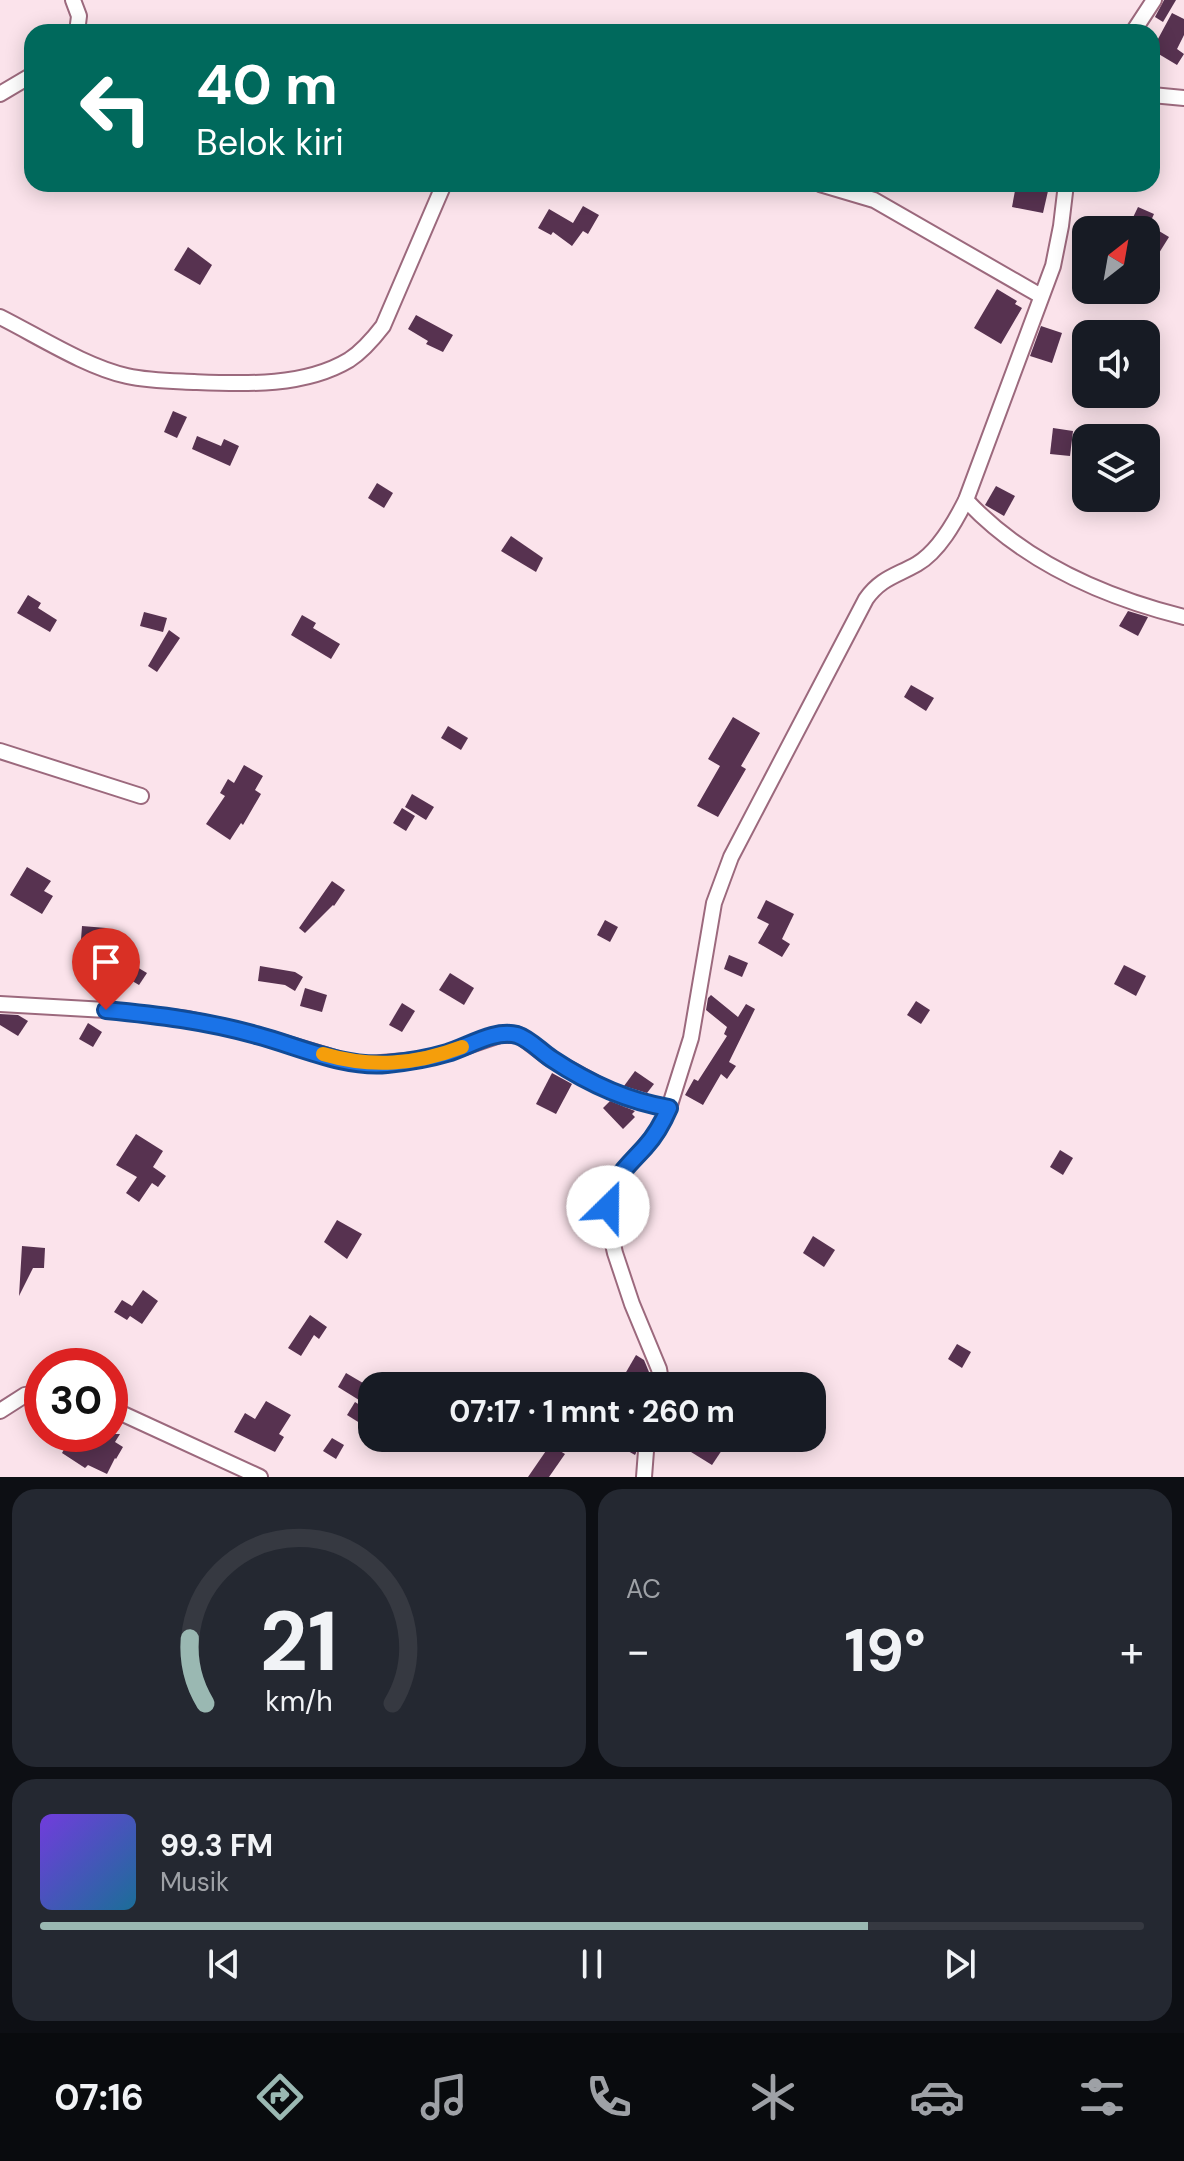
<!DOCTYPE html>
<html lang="id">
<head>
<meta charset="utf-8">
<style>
	:root { --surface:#171b24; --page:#242831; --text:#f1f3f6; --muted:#9ea1a6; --line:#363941; --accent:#9ab8b2 }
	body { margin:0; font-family:"DM Sans",sans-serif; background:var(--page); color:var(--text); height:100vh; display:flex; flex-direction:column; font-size:30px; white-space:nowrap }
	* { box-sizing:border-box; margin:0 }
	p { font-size:26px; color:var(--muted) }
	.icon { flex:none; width:44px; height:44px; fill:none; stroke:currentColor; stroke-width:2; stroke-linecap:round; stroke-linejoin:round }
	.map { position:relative; height:1477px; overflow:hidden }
	.side { display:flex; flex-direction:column; gap:12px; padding:12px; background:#0d0f14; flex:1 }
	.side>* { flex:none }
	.top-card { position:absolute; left:24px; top:24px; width:1136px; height:168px; border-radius:24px; box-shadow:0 4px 20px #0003; background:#00695c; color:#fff; overflow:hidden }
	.needle { width:52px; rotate:31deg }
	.tools { position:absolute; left:1072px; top:216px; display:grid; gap:16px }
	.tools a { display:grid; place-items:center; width:88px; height:88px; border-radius:16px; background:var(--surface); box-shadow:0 4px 20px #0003; font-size:40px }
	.speed { position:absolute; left:24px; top:1348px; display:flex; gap:16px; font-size:40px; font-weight:700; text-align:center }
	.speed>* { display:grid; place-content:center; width:104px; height:104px; border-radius:50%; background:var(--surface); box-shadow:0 4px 20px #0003; line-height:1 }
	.speed .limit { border:12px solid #d22; background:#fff; color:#111 }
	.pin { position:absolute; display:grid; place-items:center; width:68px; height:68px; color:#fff; margin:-82px -34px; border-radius:50% 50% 50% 0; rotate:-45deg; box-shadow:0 0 8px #0007 }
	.pin .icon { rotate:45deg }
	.me { position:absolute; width:88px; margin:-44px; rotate:23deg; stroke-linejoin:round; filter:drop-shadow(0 0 6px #0008) }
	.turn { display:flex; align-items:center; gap:28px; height:168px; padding:0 40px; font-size:36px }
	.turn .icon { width:104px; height:104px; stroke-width:2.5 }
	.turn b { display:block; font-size:56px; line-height:68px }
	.big { font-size:60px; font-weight:700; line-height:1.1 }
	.side .card { flex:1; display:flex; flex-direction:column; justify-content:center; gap:12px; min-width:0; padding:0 28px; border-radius:24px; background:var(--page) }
	.side .dial { align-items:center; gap:0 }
	.dial svg { height:208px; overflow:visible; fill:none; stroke:var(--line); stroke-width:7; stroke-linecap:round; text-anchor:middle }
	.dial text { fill:var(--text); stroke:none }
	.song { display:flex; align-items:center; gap:24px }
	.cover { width:96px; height:96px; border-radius:12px; background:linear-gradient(135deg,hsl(260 70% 55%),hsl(200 70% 35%)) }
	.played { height:8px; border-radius:4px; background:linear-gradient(90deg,var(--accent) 75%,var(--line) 75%) }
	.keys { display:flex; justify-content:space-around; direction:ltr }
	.heat { display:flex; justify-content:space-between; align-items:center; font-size:44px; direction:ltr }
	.side .tiles { flex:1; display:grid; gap:12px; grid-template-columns:1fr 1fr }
	.card:last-child { grid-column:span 2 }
	.trip { position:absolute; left:358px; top:1372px; width:468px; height:80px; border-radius:24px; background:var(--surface); box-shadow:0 4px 20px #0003; font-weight:700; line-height:80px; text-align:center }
	.tab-bar { display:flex; height:128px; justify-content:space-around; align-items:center; background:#090b0e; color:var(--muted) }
	.tab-bar .icon { width:56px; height:56px }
	.tab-bar .active { color:var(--accent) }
	.tab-bar b { font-size:36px; color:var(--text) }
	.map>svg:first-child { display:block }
	.building { fill:#573250 }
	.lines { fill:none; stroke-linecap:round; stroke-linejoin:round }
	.minor-casing { stroke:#9c697d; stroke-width:18 }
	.minor { stroke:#fff; stroke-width:14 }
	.route-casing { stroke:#114b97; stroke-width:20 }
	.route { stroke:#1a73e8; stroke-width:14 }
	.slow { stroke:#f59e0b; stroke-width:14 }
</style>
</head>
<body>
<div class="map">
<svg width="1184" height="1477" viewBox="0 0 1184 1477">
	<rect width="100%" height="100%" fill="#fbe3eb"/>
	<g class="building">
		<path d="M 1164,0 L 1176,0 L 1163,22 L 1155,17 Z"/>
		<path d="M 1172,13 L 1184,19 L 1184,35 L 1177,49 L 1184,54 L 1177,65 L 1152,50 Z"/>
		<path d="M 1016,185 L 1048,191 L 1043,213 L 1012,207 Z"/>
		<path d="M 583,206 L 599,215 L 588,234 L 583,231 L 572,246 L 553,232 L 551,235 L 538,228 L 549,209 L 573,223 Z"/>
		<path d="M 1138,207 L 1154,214 L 1149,225 L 1169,237 L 1159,253 L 1146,245 L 1146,230 L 1127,230 Z"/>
		<path d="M 188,247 L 212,265 L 200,285 L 174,270 Z"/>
		<path d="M 997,289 L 1017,301 L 1015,304 L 1022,308 L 1001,344 L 974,328 Z"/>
		<path d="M 416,315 L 453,335 L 443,352 L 426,344 L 428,341 L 408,329 Z"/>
		<path d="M 1041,326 L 1062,333 L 1052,363 L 1030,356 Z"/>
		<path d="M 173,411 L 187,417 L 177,438 L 164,432 Z"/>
		<path d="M 1053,428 L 1073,431 L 1070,456 L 1050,454 Z"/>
		<path d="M 197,436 L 221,446 L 224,439 L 239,446 L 230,466 L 192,449 Z"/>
		<path d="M 377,483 L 393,493 L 384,508 L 368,498 Z"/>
		<path d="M 996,486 L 1015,496 L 1004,516 L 985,505 Z"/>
		<path d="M 511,536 L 543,558 L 536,572 L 501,551 Z"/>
		<path d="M 28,595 L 41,603 L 38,608 L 57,620 L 50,632 L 17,613 Z"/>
		<path d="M 1128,611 L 1148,617 L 1138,636 L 1119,626 Z"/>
		<path d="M 144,612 L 167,618 L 163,632 L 140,626 Z"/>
		<path d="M 302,615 L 316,623 L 313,628 L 340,644 L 331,659 L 291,635 Z"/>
		<path d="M 169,630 L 180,638 L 157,672 L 148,666 Z"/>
		<path d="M 911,685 L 934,698 L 926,711 L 904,697 Z"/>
		<path d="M 733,717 L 760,733 L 741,766 L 746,769 L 718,817 L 697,806 L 720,766 L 708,759 Z"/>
		<path d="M 448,726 L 468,738 L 461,750 L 441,738 Z"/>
		<path d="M 244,765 L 263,776 L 255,790 L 261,794 L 243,825 L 241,823 L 230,840 L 206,824 L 225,796 L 220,793 L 228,779 L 234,783 Z"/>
		<path d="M 412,794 L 434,807 L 426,820 L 405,807 Z"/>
		<path d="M 402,808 L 415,816 L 406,831 L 393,823 Z"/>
		<path d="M 27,867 L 51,881 L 44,891 L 53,896 L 42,914 L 10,895 Z"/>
		<path d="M 332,881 L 345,890 L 334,906 L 333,905 L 305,933 L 299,928 Z"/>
		<path d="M 766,900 L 794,914 L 782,939 L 790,944 L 782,957 L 758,943 L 769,924 L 757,918 Z"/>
		<path d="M 605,920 L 618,927 L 610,942 L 597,935 Z"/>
		<path d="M 82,926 L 106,928 L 104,965 L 98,975 L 83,966 L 88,959 L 80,954 Z"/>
		<path d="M 729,955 L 748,963 L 742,977 L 724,969 Z"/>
		<path d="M 125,960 L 147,973 L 139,985 L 117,972 Z"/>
		<path d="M 1124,965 L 1146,976 L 1136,996 L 1114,984 Z"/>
		<path d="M 260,966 L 295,972 L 303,977 L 295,991 L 285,985 L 258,981 Z"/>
		<path d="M 450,973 L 474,988 L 464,1005 L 439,990 Z"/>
		<path d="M 305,988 L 327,995 L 322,1012 L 300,1006 Z"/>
		<path d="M 711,995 L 738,1017 L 746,1004 L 755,1009 L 729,1062 L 736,1066 L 727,1079 L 721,1074 L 703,1105 L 685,1095 L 694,1079 L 698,1081 L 727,1036 L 724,1034 L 727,1027 L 706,1010 L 708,998 Z"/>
		<path d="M 916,1001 L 930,1010 L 921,1024 L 907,1015 Z"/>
		<path d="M 402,1003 L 415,1011 L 402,1032 L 389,1025 Z"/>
		<path d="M 0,1014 L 18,1015 L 28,1021 L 18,1036 L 0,1025 Z"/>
		<path d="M 88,1023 L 102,1032 L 93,1047 L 79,1039 Z"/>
		<path d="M 635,1071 L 654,1084 L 647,1093 L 624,1086 Z"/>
		<path d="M 552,1073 L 572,1084 L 556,1114 L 536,1104 Z"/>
		<path d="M 610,1101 L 635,1111 L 632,1114 L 635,1117 L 623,1129 L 603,1108 Z"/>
		<path d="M 136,1134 L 163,1151 L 153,1167 L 166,1176 L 158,1187 L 152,1183 L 139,1202 L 126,1193 L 137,1177 L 116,1165 Z"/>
		<path d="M 1060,1150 L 1073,1158 L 1063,1175 L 1050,1167 Z"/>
		<path d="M 337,1220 L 362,1234 L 347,1259 L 324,1242 Z"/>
		<path d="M 813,1236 L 835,1250 L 824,1267 L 803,1253 Z"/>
		<path d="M 22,1246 L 45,1248 L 44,1268 L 33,1268 L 19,1296 Z"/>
		<path d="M 143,1290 L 158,1301 L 142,1324 L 130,1316 L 127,1320 L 114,1312 L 122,1300 L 132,1306 Z"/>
		<path d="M 310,1315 L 327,1327 L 319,1339 L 314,1335 L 301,1356 L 288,1348 Z"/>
		<path d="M 957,1344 L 971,1352 L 962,1368 L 948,1359 Z"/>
		<path d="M 636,1355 L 644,1360 L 649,1372 L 651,1380 L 647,1386 L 618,1386 Z"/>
		<path d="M 346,1373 L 368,1386 L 359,1400 L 338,1387 Z"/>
		<path d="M 266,1401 L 291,1415 L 279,1434 L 284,1437 L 275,1452 L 234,1432 L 245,1413 L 255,1419 Z"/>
		<path d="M 355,1402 L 371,1412 L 363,1425 L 347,1415 Z"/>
		<path d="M 84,1434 L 120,1434 L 115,1442 L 123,1447 L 116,1459 L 115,1458 L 107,1474 L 88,1465 L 85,1468 L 62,1453 L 69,1440 L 76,1444 Z"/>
		<path d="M 332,1438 L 344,1445 L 336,1459 L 323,1451 Z"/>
		<path d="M 605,1438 L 637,1438 L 636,1453 L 635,1455 Z"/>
		<path d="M 700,1438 L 730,1438 L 712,1465 L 691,1452 Z"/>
		<path d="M 550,1445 L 565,1454 L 549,1477 L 528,1477 Z"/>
	</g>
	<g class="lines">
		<g class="minor-casing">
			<g id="minor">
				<path d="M 73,0 L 79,16 L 77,32"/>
				<path d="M 1133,32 L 1154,0"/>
				<path d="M 0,94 L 32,75"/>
				<path d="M 1152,95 L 1184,98"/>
				<path d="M 820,184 L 874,200 L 1041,296"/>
				<path d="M 0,317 C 38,336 86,367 127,376 C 149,381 172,381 194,382 C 244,384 304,387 349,360 C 363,351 373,339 383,326 L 444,184"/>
				<path d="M 966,500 C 1023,561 1104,597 1184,617"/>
				<path d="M 0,751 L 141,796"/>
				<path d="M 0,1004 L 106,1010 L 188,1019 L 254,1034 L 348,1062 L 369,1064 L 418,1060 L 447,1053 L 500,1035 L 519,1035 L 549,1058 L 599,1085 L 628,1099 L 669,1108"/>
				<path d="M 662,1386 L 659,1369 L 632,1304 L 615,1253 L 610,1231 L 609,1194 L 614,1181 L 657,1132 L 669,1108 L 691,1038 L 714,903 L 731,857 L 866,599 C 881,578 896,576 917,564 C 939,551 955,522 966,500 L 1053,266 L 1061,226 L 1066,184"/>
				<path d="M 110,1408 L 260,1477"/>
				<path d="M 0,1411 L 25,1395 L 42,1392"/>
				<path d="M 644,1477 L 647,1438"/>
			</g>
		</g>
		<use href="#minor" class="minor"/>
	</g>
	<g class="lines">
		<g class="route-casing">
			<path id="route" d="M 106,1010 C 157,1015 207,1021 256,1035 C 298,1046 343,1068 387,1064 C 407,1062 427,1059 447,1053 C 468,1047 494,1029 517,1035 C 530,1039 541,1052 552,1059 C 588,1083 627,1101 669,1108 C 663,1122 656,1135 645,1147 C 627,1167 611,1178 608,1207"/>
		</g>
		<use href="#route" class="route"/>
		<path class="slow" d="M 323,1054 C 371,1068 415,1065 462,1047"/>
	</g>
</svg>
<div class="tools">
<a><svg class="needle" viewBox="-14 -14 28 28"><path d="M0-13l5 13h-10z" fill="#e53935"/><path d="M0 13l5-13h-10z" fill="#9ea1a6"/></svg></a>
<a><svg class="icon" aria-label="sound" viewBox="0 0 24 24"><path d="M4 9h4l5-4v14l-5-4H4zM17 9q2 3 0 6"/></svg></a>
<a><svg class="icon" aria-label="layers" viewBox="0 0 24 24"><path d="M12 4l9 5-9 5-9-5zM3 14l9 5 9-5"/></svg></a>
</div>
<div class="speed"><div class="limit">30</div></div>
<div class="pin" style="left:106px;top:1010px;background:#d93025"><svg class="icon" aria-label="arrive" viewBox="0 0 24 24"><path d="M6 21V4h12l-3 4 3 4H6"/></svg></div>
<svg class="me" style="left:608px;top:1207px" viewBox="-20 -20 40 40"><circle r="19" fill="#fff"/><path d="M0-13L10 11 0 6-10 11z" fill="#1a73e8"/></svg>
<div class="trip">07:17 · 1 mnt · 260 m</div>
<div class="top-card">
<div class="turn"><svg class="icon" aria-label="left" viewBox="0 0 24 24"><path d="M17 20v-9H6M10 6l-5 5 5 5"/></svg><div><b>40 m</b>Belok kiri</div></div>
</div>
</div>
<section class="side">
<div class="tiles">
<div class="card dial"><svg viewBox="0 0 100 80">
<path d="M14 69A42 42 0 1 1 86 69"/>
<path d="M14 69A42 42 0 0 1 8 44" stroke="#9ab8b2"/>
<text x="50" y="56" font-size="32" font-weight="700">21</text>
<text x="50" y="72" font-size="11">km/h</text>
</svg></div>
<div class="card"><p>AC</p>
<div class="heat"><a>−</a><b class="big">19°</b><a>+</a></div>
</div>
<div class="card">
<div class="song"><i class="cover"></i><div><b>99.3 FM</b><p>Musik</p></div></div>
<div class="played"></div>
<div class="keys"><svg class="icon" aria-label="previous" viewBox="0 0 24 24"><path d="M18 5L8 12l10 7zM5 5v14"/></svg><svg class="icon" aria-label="pause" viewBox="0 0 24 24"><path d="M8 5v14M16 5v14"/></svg><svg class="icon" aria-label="next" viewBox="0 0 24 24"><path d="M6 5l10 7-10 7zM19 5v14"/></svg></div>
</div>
</div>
</section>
<nav class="tab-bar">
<b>07:16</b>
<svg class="icon active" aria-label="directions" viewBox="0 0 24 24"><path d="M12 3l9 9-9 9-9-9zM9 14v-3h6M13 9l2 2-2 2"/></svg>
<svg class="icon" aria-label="music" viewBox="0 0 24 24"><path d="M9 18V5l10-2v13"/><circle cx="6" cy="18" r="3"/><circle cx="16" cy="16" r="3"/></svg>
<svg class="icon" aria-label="phone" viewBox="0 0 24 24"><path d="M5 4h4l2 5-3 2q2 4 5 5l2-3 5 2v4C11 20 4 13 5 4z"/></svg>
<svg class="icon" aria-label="climate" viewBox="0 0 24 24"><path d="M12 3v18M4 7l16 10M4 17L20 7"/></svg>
<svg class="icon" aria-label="car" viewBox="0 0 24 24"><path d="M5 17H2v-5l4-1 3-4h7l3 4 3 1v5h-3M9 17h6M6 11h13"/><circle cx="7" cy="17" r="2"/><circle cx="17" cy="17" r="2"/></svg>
<svg class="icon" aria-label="filters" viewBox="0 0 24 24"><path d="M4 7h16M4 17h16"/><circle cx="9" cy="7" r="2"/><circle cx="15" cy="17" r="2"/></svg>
</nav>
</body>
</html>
